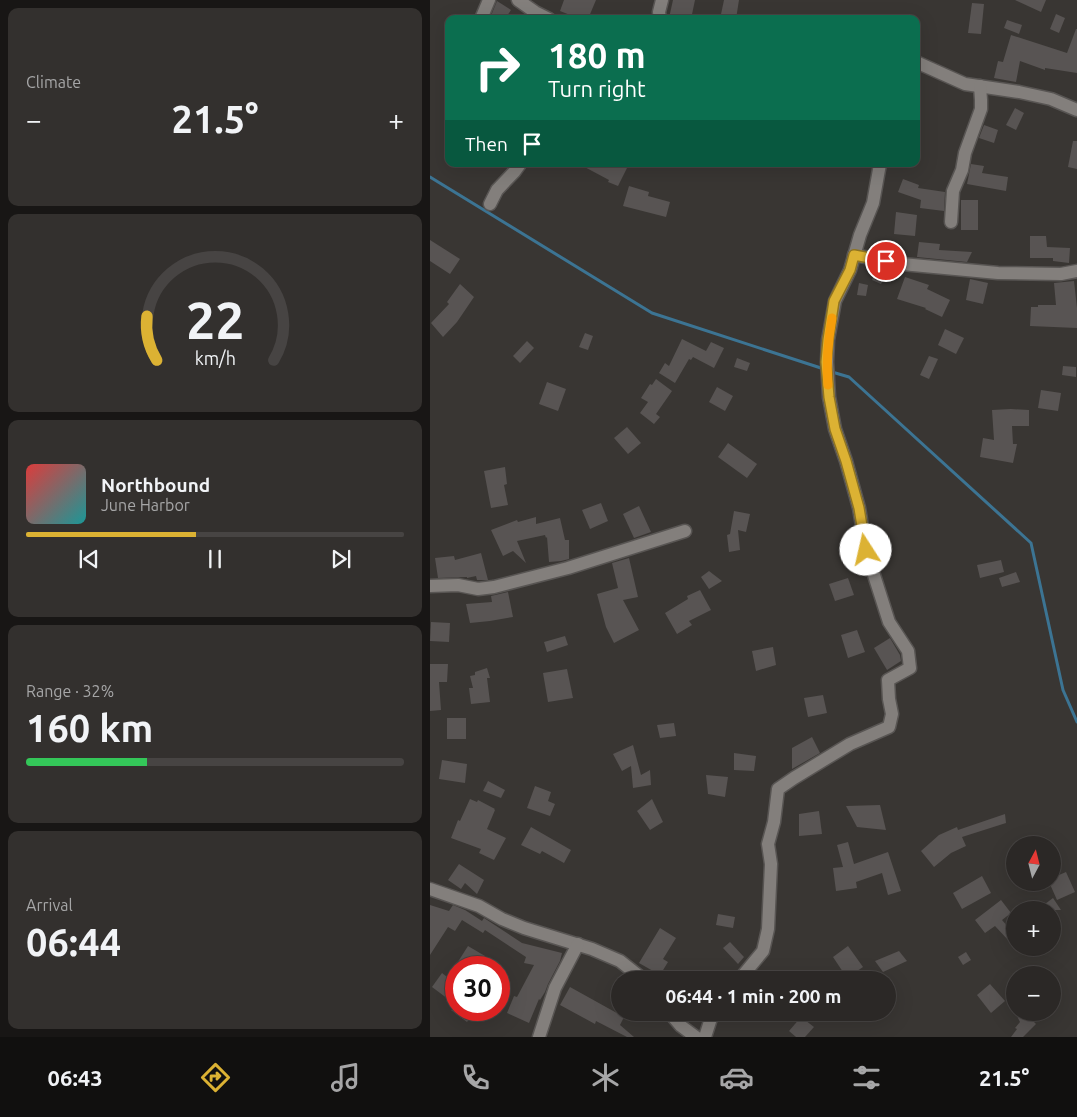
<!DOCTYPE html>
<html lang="en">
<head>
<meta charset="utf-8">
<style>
	:root { --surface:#2b2826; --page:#33302e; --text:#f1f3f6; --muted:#a6a6a7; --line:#474443; --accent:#dcb233 }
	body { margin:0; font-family:Ubuntu,sans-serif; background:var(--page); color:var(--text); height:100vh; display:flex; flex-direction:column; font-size:19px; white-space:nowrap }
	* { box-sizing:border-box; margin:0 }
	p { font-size:16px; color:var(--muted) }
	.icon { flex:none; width:28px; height:28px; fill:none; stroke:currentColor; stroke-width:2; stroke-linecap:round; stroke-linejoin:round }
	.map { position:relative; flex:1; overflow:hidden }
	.panel { display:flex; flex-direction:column; gap:8px; padding:8px; background:#181615; width:430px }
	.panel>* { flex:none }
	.banner { position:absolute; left:15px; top:15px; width:475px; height:152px; border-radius:10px; box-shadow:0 5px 20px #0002,0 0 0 1px var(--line); background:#0b6e4f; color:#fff; overflow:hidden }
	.needle { width:32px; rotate:7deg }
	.buttons { position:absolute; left:576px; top:836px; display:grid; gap:10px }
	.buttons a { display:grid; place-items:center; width:55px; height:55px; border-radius:50%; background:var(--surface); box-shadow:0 5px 20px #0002,0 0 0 1px var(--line); font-size:25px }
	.speed { position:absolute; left:15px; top:956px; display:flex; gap:10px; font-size:25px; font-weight:700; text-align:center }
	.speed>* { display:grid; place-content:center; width:65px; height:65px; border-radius:50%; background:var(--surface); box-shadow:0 5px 20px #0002,0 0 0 1px var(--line); line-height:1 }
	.speed .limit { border:8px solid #d22; background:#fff; color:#111 }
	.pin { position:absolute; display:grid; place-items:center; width:42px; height:42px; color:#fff; margin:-21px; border:2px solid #fff; border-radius:50%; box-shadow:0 1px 5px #0007 }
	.me { position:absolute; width:55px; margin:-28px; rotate:350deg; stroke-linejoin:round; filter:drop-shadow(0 0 4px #0008) }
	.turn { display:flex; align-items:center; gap:18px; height:105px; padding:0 20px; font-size:22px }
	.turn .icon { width:65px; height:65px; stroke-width:2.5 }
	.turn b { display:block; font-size:35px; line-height:42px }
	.then { display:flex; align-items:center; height:48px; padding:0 20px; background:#0003; gap:10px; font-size:19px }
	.big { font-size:38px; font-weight:700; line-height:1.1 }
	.panel .card { flex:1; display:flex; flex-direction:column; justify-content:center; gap:8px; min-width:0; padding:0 18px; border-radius:10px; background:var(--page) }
	.panel .dial { align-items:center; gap:0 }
	.dial svg { height:130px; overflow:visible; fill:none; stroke:var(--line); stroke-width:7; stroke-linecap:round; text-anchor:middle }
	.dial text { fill:var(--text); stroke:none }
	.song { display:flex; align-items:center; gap:15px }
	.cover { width:60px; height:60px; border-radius:8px; background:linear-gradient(135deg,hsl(0 70% 55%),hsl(180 70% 35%)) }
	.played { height:5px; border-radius:2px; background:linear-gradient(90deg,var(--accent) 45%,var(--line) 45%) }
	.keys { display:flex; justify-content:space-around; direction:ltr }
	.heat { display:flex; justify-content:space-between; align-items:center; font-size:28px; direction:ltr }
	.charge { height:8px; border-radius:4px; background:linear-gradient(90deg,#34c759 32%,var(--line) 0) }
	.trip { position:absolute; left:181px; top:971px; width:285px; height:50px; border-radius:25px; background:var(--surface); box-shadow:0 5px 20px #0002,0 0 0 1px var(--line); font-weight:700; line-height:50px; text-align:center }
	.dock { display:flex; height:80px; justify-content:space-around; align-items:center; background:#11100f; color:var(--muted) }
	.dock .icon { width:35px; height:35px }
	.dock .active { color:var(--accent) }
	.dock b { font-size:22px; color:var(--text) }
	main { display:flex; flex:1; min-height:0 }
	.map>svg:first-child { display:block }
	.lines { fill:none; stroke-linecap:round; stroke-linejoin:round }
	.stream { stroke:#3c7493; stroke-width:3 }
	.building { fill:#585453 }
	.minor-casing { stroke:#585553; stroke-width:15 }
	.minor { stroke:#837f7c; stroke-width:12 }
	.route-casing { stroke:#8f7421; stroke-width:12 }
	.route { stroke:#dcb233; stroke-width:9 }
	.slow { stroke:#f59e0b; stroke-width:9 }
</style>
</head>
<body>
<main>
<section class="panel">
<div class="card"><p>Climate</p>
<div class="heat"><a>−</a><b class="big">21.5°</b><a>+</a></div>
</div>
<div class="card dial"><svg viewBox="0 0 100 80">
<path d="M14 69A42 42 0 1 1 86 69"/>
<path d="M14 69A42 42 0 0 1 8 42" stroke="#dcb233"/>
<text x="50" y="56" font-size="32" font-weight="700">22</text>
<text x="50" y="72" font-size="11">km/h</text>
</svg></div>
<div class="card">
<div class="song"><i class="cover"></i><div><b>Northbound</b><p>June Harbor</p></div></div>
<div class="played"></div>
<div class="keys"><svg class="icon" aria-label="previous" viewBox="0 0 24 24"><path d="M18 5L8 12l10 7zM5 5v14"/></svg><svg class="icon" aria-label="pause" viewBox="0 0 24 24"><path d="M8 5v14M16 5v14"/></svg><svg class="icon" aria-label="next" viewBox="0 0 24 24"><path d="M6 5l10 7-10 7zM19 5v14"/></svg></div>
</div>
<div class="card"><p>Range · 32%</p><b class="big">160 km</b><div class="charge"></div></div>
<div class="card"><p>Arrival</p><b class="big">06:44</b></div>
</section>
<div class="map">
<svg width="647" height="1037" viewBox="0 0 647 1037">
	<rect width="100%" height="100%" fill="#393633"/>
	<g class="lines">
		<g class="stream">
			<path d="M 0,177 L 222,313 L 394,369"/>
			<path d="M 402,372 L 419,377 L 601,543 L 633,690 L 647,722"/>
		</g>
	</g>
	<g class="building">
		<path d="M 134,0 L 166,0 L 158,19 L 150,19 L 130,11 Z"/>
		<path d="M 243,0 L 265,0 L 261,19 L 239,18 Z"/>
		<path d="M 294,0 L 309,0 L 306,19 L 290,19 Z"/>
		<path d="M 585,0 L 616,0 L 611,12 Z"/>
		<path d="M 67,1 L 81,10 L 75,19 L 60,18 Z"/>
		<path d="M 542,3 L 554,4 L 551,34 L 538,33 Z"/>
		<path d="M 626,14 L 635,18 L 629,33 L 620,29 Z"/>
		<path d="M 577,20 L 592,25 L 589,34 L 574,28 Z"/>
		<path d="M 646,29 L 647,29 L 647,73 L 615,68 L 615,70 L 590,61 L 586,82 L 564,78 L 568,61 L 573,62 L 581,35 L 637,53 Z"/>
		<path d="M 585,108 L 594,113 L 586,130 L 576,125 Z"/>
		<path d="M 554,125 L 568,130 L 564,143 L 549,138 Z"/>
		<path d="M 643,141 L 647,141 L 647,169 L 638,167 Z"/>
		<path d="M 149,164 L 199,164 L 188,186 L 178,182 L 179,180 Z"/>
		<path d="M 541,164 L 554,166 L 552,173 L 578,177 L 576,191 L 537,184 Z"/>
		<path d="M 473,179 L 489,185 L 488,188 L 515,192 L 514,211 L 490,208 L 491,200 L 468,192 Z"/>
		<path d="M 199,186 L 219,192 L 218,196 L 240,202 L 236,217 L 193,206 Z"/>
		<rect x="531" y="200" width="17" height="30"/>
		<path d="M 466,212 L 487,215 L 485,236 L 464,234 Z"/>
		<path d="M 600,236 L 616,236 L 617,247 L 640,248 L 639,263 L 623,261 L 623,258 L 600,258 Z"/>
		<path d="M 0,240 L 30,259 L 20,274 L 0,261 Z"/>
		<path d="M 489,242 L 510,244 L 509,250 L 542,252 L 537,262 L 487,257 Z"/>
		<path d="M 445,272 L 455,276 L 451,284 L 442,280 Z"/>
		<path d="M 475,277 L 499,285 L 497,289 L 520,300 L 512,317 L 495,309 L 496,308 L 467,299 Z"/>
		<path d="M 540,279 L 558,283 L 553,304 L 536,300 Z"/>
		<path d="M 644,281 L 647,308 L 647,328 L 600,326 L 601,307 L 608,307 L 608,305 L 626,305 L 624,283 Z"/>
		<path d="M 429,283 L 438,285 L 436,296 L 427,295 Z"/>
		<path d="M 30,284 L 44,297 L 27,322 L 13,337 L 1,323 L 19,304 L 17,302 Z"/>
		<path d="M 515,329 L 534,338 L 526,354 L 508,345 Z"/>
		<path d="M 155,333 L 163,336 L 158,350 L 149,347 Z"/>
		<path d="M 252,339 L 276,351 L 281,342 L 294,348 L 284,368 L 263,357 L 261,360 L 259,359 L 245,383 L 229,373 L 235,363 L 239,366 Z"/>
		<path d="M 97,341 L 104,348 L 90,363 L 83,356 Z"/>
		<path d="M 499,356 L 508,359 L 499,379 L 490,375 Z"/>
		<path d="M 307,358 L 320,363 L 317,371 L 304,367 Z"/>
		<path d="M 633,366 L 646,367 L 646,377 L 632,375 Z"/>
		<path d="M 226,379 L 242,391 L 226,414 L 230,417 L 224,424 L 210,413 L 218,402 L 211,398 L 220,384 L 222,385 Z"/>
		<path d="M 117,382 L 136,389 L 128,411 L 109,404 Z"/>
		<path d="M 287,387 L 303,396 L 295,411 L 279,402 Z"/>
		<path d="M 611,390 L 631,393 L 628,411 L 608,408 Z"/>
		<path d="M 581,409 L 599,410 L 599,426 L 582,426 L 583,444 L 587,444 L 583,463 L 550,457 L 553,438 L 564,440 L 562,410 Z"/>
		<path d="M 197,427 L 211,443 L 198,454 L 184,438 Z"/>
		<path d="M 298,443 L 327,464 L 317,478 L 288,457 Z"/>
		<path d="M 75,467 L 77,484 L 74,485 L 78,505 L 61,508 L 54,471 Z"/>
		<path d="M 171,503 L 178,521 L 160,529 L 152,510 Z"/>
		<path d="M 209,506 L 221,532 L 204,538 L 193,514 Z"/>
		<path d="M 304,511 L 320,514 L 316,532 L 308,530 L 310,550 L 299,552 L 297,535 L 300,534 Z"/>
		<path d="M 106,517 L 106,524 L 130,518 L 135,540 L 139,540 L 139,559 L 131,561 L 119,562 L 117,537 L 116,538 L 115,535 L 87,541 L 96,563 L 83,551 L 73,556 L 61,530 L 87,520 L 88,522 Z"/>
		<path d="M 51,553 L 58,580 L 47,580 L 46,576 L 37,578 L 37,577 L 8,578 L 5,558 L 24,556 L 25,560 Z"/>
		<path d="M 199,558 L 208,597 L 193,600 L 209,630 L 184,643 L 176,627 L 167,594 L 188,588 L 182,563 Z"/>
		<path d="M 571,560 L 574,572 L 550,578 L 547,565 Z"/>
		<path d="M 279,571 L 292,581 L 279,589 L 271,577 Z"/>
		<path d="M 586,572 L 590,582 L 572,587 L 569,578 Z"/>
		<path d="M 418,578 L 424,595 L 405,601 L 399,584 Z"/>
		<path d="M 270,590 L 281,610 L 259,621 L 262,625 L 247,634 L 235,613 L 258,599 L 257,596 Z"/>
		<path d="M 78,592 L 83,617 L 60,621 L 40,623 L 36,604 L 62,602 L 61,596 Z"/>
		<path d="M 1,622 L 20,623 L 19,642 L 0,641 Z"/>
		<path d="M 427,630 L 435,652 L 418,658 L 411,635 Z"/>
		<path d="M 135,636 L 138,645 L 117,652 L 114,642 Z"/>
		<path d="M 460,638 L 470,655 L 471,661 L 457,670 L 444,648 Z"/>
		<path d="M 343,647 L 346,665 L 326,671 L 322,651 Z"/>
		<path d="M 0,664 L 18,664 L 17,682 L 9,682 L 11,710 L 0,711 Z"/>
		<path d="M 57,668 L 60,678 L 57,678 L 60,702 L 41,704 L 39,688 L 43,688 L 40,676 L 45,675 L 45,672 Z"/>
		<path d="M 137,669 L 143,698 L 118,702 L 113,673 Z"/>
		<path d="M 393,695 L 397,713 L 378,717 L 374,698 Z"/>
		<rect x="17" y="718" width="19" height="21"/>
		<path d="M 244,723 L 246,736 L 230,738 L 227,725 Z"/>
		<path d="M 382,737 L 390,753 L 362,769 L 362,748 Z"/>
		<path d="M 203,745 L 211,775 L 220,770 L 221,785 L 203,788 L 201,766 L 192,771 L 183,754 Z"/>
		<path d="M 304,753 L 326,756 L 324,771 L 304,770 Z"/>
		<path d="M 12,760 L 37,764 L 35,783 L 9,779 Z"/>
		<path d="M 276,775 L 298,777 L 295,797 L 278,794 Z"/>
		<path d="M 58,781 L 75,790 L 71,798 L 53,791 Z"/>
		<path d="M 105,786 L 121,792 L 118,801 L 125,804 L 120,816 L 97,808 Z"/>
		<path d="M 40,799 L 47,802 L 48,800 L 65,809 L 64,810 L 65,810 L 57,829 L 76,838 L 64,860 L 49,853 L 51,849 L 21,838 L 28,820 L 30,821 Z"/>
		<path d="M 222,799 L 233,822 L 220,830 L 207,811 Z"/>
		<path d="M 450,805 L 456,830 L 427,827 L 416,806 Z"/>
		<path d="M 389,811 L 392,834 L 369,836 L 369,814 Z"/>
		<path d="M 575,814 L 576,823 L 532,837 L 536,846 L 521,853 L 504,867 L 491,851 L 509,835 L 527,827 L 528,830 Z"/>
		<path d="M 101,827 L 141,850 L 134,863 L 112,851 L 110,854 L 91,845 Z"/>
		<path d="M 418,842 L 424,864 L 458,852 L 471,891 L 458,895 L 452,873 L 426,882 L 427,888 L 406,891 L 403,868 L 413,867 L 407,845 Z"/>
		<path d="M 29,864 L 54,880 L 47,894 L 35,883 L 31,889 L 18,880 Z"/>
		<path d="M 636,872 L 645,892 L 627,900 L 619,882 L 622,882 L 622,878 Z"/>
		<path d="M 552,876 L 561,893 L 532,909 L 523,893 Z"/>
		<path d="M 623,898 L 631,910 L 607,910 Z"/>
		<path d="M 571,900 L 581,913 L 572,920 L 585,935 L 579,941 L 565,926 L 555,933 L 545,920 Z"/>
		<path d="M 0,905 L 19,911 L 23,905 L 35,910 L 52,921 L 54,918 L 92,943 L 132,953 L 130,961 L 118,984 L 115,992 L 110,1000 L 109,999 L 99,1023 L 77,1013 L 84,996 L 87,997 L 104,965 L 94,963 L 96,957 L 55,930 L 53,933 L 32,920 L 25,931 L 18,927 L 0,955 Z"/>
		<path d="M 288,914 L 305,917 L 303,928 L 286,925 Z"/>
		<path d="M 230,928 L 246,938 L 233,959 L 238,962 L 230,975 L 209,963 Z"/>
		<path d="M 300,942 L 314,957 L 308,964 L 293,948 Z"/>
		<path d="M 38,946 L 55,956 L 48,968 L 24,968 Z"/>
		<path d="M 418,946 L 433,967 L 417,978 L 403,957 Z"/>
		<path d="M 469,951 L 477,961 L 453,972 L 445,961 Z"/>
		<path d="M 536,952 L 541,960 L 533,965 L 528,957 Z"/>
		<path d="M 12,973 L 26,984 L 26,1005 L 2,987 Z"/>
		<path d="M 560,984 L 575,1001 L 561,1013 L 547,995 Z"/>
		<path d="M 140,987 L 194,1017 L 190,1025 L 204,1037 L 197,1037 L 166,1021 L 165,1024 L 130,1005 Z"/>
		<path d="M 21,1010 L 46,1010 L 37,1022 Z"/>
		<path d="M 585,1012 L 594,1012 L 606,1024 L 593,1037 L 581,1037 L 587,1029 L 585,1028 L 590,1022 Z"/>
		<path d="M 371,1017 L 384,1027 L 375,1037 L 366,1037 L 359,1031 Z"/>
	</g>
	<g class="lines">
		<g class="minor-casing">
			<g id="minor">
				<path d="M 88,0 L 105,12 L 119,19"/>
				<path d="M 51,19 L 59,0"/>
				<path d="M 230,19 L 229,12 L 232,0"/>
				<path d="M 486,62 L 535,84 L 589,92 L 621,99 L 647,110"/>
				<path d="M 60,204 L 67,190 L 85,171 L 90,164"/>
				<path d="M 521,222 L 523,191 L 532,170 L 535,153 L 551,109 L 551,100 L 550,86"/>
				<path d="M 424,255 L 472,264 L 568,273 L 631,274 L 647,271"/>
				<path d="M 0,586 L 28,585 L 48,589 L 64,587 L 138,568 L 255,531"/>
				<path d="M 0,889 L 49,906 L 72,919 L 94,928 L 162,949 L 190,961 L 214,980"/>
				<path d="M 309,980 L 333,951 L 338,929 L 341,864 L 338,844 L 344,822 L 348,789 L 364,778 L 420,744 L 459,727 L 462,714 L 459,699 L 458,680 L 480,668 L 478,651 L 459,622 L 436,550 L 429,508 L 416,461 L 405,429 L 399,397 L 397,362 L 398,340 L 405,301 L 420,270 L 430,235 L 443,203 L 450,164"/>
				<path d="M 239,1012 L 251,1026 L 266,1037"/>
				<path d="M 109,1037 L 125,988 L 148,944"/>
				<path d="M 275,1037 L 283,1012"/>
			</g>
		</g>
		<use href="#minor" class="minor"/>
	</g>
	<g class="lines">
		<g class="route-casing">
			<path id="route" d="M 436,550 L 429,508 L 416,461 L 405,429 L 399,397 L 396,362 L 398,340 L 404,301 L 420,270 L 424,255 L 456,261"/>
		</g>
		<use href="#route" class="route"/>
		<path class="slow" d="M 398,385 C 396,362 398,340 402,318"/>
	</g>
</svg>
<div class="buttons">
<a><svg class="needle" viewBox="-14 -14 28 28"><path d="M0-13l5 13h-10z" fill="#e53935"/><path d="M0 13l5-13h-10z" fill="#a6a6a7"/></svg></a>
<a>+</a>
<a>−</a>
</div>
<div class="speed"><div class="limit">30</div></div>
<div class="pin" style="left:456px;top:261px;background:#d93025"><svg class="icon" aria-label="arrive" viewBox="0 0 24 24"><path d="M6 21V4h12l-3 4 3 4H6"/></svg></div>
<svg class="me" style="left:436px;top:550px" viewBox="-20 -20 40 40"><circle r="19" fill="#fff"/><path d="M0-13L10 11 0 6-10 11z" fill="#dcb233"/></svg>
<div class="trip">06:44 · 1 min · 200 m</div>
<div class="banner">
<div class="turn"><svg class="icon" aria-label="right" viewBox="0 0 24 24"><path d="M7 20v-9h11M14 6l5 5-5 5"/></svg><div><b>180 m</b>Turn right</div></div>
<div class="then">Then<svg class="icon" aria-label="arrive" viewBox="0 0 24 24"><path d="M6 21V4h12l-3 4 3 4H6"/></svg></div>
</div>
</div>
</main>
<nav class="dock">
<b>06:43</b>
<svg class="icon active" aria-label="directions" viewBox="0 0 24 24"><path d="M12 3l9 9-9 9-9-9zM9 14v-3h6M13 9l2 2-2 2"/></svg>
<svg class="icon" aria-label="music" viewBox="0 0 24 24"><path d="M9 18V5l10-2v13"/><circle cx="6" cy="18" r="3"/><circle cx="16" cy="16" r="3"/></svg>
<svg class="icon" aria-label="phone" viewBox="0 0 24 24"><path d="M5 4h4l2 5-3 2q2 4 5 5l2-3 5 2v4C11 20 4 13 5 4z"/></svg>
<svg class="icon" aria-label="climate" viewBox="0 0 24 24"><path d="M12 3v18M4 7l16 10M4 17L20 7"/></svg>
<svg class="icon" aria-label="car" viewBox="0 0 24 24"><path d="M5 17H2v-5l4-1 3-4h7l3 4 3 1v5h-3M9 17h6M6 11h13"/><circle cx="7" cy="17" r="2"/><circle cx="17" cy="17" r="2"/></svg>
<svg class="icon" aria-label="filters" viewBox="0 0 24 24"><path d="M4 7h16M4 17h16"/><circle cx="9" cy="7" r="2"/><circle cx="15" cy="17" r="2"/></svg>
<b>21.5°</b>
</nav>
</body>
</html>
